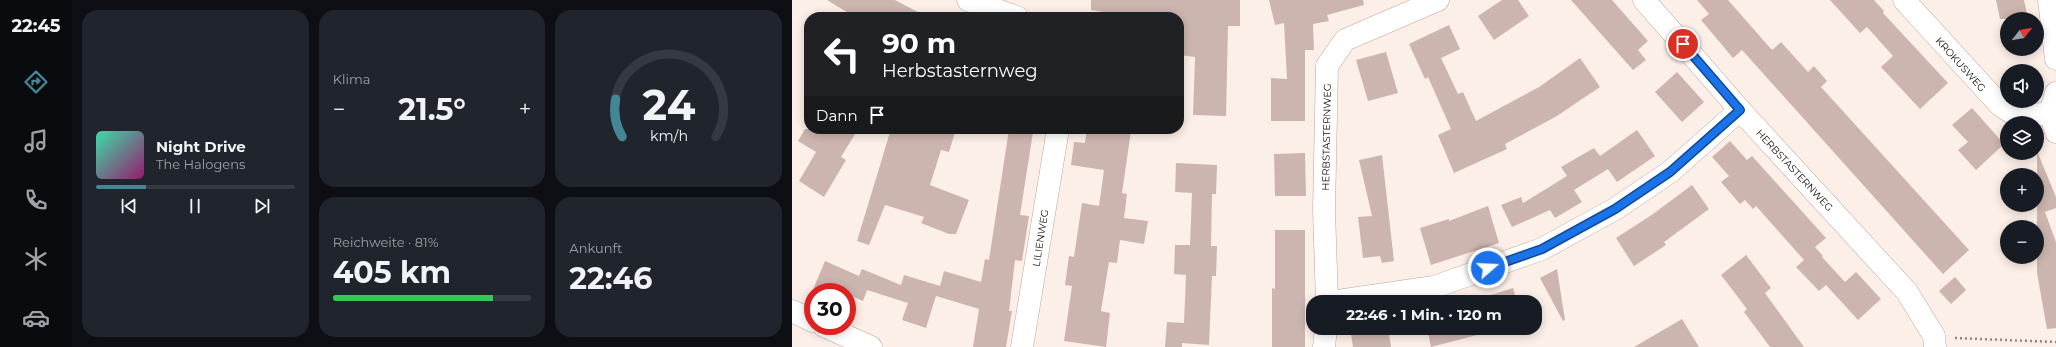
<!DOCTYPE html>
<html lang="de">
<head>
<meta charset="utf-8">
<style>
	:root { --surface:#171b24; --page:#20242c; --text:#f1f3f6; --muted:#9ea1a6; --line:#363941; --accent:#438696 }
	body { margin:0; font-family:Montserrat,sans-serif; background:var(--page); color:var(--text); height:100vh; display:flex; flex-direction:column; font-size:15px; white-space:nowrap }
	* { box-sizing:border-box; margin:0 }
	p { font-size:13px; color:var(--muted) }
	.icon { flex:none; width:22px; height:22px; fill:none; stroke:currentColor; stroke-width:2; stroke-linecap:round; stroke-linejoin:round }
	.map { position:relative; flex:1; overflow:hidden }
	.panel { display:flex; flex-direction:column; gap:10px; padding:10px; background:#0d0f14; width:720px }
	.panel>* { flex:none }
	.hud { position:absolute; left:12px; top:12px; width:380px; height:122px; border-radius:16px; box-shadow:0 2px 10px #0003; background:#202124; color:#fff; overflow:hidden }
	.needle { width:26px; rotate:59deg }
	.fabs { position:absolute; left:1208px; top:12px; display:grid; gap:8px }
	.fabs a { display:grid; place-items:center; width:44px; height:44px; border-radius:50%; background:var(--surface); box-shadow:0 2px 10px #0003; font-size:20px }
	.speed { position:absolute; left:12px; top:283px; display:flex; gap:8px; font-size:20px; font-weight:700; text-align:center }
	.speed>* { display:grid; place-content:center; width:52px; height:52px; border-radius:50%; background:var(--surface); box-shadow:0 2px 10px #0003; line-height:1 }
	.speed .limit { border:6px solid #d22; background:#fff; color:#111 }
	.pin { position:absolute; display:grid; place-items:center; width:34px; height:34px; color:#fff; margin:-17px; border:2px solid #fff; border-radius:50%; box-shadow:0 1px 4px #0007 }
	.me { position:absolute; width:44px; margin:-22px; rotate:71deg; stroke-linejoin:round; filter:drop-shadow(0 0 3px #0008) }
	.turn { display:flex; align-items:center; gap:14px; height:84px; padding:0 12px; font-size:18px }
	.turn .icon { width:52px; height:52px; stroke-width:2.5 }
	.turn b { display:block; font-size:28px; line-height:34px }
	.then { display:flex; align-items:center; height:38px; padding:0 12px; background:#0003; gap:8px; font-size:15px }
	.big { font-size:30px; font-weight:700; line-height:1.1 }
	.panel .tile { flex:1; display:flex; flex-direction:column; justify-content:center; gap:6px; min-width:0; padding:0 14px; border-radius:16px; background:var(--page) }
	.panel .dial { align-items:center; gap:0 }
	.dial svg { height:104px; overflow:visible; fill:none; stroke:var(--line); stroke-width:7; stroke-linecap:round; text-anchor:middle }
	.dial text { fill:var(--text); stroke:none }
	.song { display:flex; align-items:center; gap:12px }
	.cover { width:48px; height:48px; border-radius:6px; background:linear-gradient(135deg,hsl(160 70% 55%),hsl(320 70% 35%)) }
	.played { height:4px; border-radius:2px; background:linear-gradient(90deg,var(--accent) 25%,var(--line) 25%) }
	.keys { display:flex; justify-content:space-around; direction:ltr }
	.heat { display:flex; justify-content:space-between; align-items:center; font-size:22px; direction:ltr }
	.charge { height:6px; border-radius:3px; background:linear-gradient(90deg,#34c759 81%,var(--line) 0) }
	.panel .tiles { flex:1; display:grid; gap:10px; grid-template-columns:repeat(3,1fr) }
	.tile:first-child { grid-row:span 2 }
	.trip { position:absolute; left:514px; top:295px; width:236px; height:40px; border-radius:16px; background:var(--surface); box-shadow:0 2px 10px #0003; font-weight:700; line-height:40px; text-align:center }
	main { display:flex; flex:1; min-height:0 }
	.tab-bar { display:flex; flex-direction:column; width:72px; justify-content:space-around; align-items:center; background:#090b0e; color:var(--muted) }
	.tab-bar .icon { width:28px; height:28px }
	.tab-bar .active { color:var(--accent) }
	.tab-bar b { font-size:18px; color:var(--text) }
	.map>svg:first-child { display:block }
	.building { fill:#cdb5af }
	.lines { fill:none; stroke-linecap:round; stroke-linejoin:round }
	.minor-casing { stroke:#bba69b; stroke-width:23 }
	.path { stroke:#8f847f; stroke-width:2.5; stroke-dasharray:2 3; stroke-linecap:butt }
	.minor { stroke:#fff; stroke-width:22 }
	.route-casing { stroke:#114b97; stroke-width:10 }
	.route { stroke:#1a73e8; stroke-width:7 }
	.labels { text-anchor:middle; stroke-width:3; stroke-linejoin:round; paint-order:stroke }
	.street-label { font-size:10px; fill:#150e0a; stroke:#fff }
</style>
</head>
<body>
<main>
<nav class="tab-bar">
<b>22:45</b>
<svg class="icon active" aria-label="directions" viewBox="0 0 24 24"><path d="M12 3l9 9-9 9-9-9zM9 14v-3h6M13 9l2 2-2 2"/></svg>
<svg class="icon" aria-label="music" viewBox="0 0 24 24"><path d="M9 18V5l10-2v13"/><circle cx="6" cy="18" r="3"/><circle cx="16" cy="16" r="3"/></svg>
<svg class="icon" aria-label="phone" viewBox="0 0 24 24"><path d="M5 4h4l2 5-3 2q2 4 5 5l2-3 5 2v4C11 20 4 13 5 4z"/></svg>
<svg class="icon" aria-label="climate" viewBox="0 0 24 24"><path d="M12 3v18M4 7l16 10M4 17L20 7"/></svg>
<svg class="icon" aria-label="car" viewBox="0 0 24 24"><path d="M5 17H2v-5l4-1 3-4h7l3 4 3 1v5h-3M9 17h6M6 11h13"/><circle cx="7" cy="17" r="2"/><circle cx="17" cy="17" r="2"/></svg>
</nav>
<section class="panel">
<div class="tiles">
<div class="tile">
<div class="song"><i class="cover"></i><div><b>Night Drive</b><p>The Halogens</p></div></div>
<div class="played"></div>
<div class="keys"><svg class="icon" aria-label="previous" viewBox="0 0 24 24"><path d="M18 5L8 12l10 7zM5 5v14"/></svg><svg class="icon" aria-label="pause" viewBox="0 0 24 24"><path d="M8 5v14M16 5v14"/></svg><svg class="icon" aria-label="next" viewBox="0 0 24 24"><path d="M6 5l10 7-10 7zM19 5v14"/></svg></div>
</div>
<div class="tile"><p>Klima</p>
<div class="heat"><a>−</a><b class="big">21.5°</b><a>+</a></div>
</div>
<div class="tile dial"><svg viewBox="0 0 100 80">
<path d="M14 69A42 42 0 1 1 86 69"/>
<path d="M14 69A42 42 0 0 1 9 40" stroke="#438696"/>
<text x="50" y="56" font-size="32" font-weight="700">24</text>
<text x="50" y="72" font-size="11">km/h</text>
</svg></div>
<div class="tile"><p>Reichweite · 81%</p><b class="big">405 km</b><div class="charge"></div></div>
<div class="tile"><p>Ankunft</p><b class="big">22:46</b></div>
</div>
</section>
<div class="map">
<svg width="1264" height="347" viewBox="0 0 1264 347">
	<rect width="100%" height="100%" fill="#fcefe8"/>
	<g class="building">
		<path d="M 35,0 L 103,0 L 135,17 L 63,17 Z"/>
		<path d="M 299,0 L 448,0 L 448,26 L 436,26 L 434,116 L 401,115 L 403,57 L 387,55 L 387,17 L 343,17 L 299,10 Z"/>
		<path d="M 477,0 L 571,0 L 572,5 L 535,15 L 537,21 L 521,24 L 522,50 L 513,50 L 513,121 L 479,121 L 479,78 L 495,79 L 492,23 L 483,25 Z"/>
		<path d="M 710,0 L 726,0 L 737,16 L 702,40 L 686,16 Z"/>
		<path d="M 779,0 L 820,0 L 856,41 L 846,50 L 854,60 L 841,70 Z"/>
		<path d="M 905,0 L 936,0 L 980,50 L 989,42 L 1016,72 L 1022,66 L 1035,81 L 1029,87 L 1177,250 L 1151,274 L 950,50 L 941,58 L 909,20 L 917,14 Z"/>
		<path d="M 1038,0 L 1082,0 L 1092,11 L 1091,13 L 1156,83 L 1128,109 L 1089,67 L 1101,56 L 1075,27 L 1068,33 Z"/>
		<path d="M 1204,0 L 1232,0 L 1236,19 L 1208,19 Z"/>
		<path d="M 657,25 L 668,49 L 649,58 L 666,94 L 671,92 L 684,121 L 747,87 L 788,58 L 808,87 L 765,116 L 713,144 L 715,149 L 662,173 L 646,135 L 659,129 L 636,77 L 633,79 L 617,44 Z"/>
		<path d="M 594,52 L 606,93 L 576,101 L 564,60 Z"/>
		<path d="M 885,72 L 912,102 L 890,122 L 863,92 Z"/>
		<path d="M 1180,108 L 1212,144 L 1184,170 L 1166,150 L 1176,142 L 1160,125 Z"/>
		<path d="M 13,129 L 66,129 L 49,157 L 54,160 L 32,197 L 7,181 L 24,152 L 6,141 Z"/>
		<path d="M 99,129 L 164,129 L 157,152 L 149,150 L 138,185 L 177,200 L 164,234 L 157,234 L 129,223 L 132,217 L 93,205 L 77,245 L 65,241 Z"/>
		<path d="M 217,129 L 241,132 L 228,215 L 237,216 L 230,261 L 223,260 L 217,311 L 220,311 L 214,347 L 181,347 L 187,309 L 144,296 L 134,328 L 110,320 L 116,303 L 75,290 L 71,301 L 55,294 L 55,292 L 20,292 L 33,261 L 67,276 L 70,269 L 109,285 L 112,275 L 148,286 L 152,271 L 189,282 L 193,259 L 197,260 Z"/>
		<path d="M 295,129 L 339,131 L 330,193 L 335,194 L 332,218 L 356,221 L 352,244 L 328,240 L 325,263 L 317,262 L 309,311 L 318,313 L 314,347 L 272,341 L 280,286 L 273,285 L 277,256 L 282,257 L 290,203 L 307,206 L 312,170 L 279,165 L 282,142 L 293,143 Z"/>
		<path d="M 845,130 L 863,156 L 825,182 L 816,169 L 782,190 L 790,202 L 763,218 L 758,210 L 720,227 L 709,205 L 729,197 L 731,203 L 775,176 L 769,167 L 802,148 L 808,156 Z"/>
		<path d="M 938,141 L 955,160 L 960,156 L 1034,238 L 1023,247 L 1031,256 L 1030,257 L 1053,282 L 1064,272 L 1089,299 L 1066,320 L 1034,285 L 1027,291 L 1004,267 L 1012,260 L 964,206 L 961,209 L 953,200 L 948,204 L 929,182 L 937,176 L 920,157 Z"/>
		<path d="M 1245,151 L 1264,197 L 1264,208 L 1253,212 L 1264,242 L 1264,328 L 1255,329 L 1245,273 Z"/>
		<path d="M 513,153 L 514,196 L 483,196 L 482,154 Z"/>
		<path d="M 590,155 L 602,261 L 590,263 L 588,256 L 571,258 L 566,217 L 580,216 L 567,160 Z"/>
		<path d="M 384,163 L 425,165 L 424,194 L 420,194 L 419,246 L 425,246 L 424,276 L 420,276 L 417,345 L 390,343 L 390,347 L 373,347 L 375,322 L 392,323 L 394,275 L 382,274 L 383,245 L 398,245 L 400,193 L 383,192 Z"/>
		<path d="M 900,185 L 917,209 L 872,242 L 874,245 L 842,266 L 824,238 L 861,214 Z"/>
		<path d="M 696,206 L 707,243 L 639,265 L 628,228 L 657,219 L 657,221 Z"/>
		<path d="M 483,230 L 513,230 L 513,347 L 480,347 L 480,288 L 483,289 Z"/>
		<path d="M 954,255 L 979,288 L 973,293 L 1012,347 L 978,347 L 952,312 L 955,309 L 929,275 Z"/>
		<path d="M 765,269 L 773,320 L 771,321 L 748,278 Z"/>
		<path d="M 1163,277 L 1174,290 L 1159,304 L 1147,291 Z"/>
		<path d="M 721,288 L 725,302 L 683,302 L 682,300 Z"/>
		<path d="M 890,319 L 907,347 L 842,347 Z"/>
		<path d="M 558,328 L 596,328 L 599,347 L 561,347 Z"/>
		<path d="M 635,328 L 688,328 L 689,334 L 639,347 Z"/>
	</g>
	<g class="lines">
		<g class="minor-casing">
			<g id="minor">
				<path d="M 176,0 L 225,17"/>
				<path d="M 852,0 L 948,110 L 1115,292 L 1142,336 L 1143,347"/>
				<path d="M 1112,0 L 1208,105 L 1222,114 L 1240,115 L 1258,113"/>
				<path d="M 1257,0 L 1264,59"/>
				<path d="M 1264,93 L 1258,113 L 1264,132"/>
				<path d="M 535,302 L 532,210 L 535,66 L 553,40 L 646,0"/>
				<path d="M 539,302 L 642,287 L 750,249 L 823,209 L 878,172 L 948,110"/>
				<path d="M 0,311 L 21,321"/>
				<path d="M 32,326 L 79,347"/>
				<path d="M 230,347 L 266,129"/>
				<path d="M 532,347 L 534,328"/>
			</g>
		</g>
		<path class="path" d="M 1163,338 L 1264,342"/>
		<use href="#minor" class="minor"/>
	</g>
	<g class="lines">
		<g class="route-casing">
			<path id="route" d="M 696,268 L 750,249 L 823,209 L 878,172 L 948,110 L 891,44"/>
		</g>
		<use href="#route" class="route"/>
	</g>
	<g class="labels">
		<g class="street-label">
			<text transform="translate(1169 64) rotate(48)" y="4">KROKUSWEG</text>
			<text transform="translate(534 137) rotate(-89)" y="4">HERBSTASTERNWEG</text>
			<text transform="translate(1003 170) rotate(47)" y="4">HERBSTASTERNWEG</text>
			<text transform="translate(248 238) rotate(-81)" y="4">LILIENWEG</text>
		</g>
	</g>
</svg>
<div class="fabs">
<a><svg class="needle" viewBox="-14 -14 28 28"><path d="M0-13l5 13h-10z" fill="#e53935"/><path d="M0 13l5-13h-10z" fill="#9ea1a6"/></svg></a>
<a><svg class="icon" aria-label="sound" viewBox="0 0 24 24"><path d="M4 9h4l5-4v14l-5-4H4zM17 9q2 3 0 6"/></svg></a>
<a><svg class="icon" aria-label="layers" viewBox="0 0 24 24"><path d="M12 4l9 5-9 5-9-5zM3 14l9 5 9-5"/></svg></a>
<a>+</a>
<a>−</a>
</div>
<div class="speed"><div class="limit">30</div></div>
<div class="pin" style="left:891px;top:44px;background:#d93025"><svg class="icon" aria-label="arrive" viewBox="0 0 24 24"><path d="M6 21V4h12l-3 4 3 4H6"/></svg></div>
<svg class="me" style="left:696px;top:268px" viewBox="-20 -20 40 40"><circle r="17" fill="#1a73e8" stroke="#fff" stroke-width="3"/><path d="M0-11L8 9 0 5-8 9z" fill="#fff"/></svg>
<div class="trip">22:46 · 1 Min. · 120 m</div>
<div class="hud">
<div class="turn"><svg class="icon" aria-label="left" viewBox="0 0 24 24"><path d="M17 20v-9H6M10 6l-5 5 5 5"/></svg><div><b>90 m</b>Herbstasternweg</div></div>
<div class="then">Dann<svg class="icon" aria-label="arrive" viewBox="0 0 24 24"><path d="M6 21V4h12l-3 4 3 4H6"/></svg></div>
</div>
</div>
</main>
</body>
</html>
